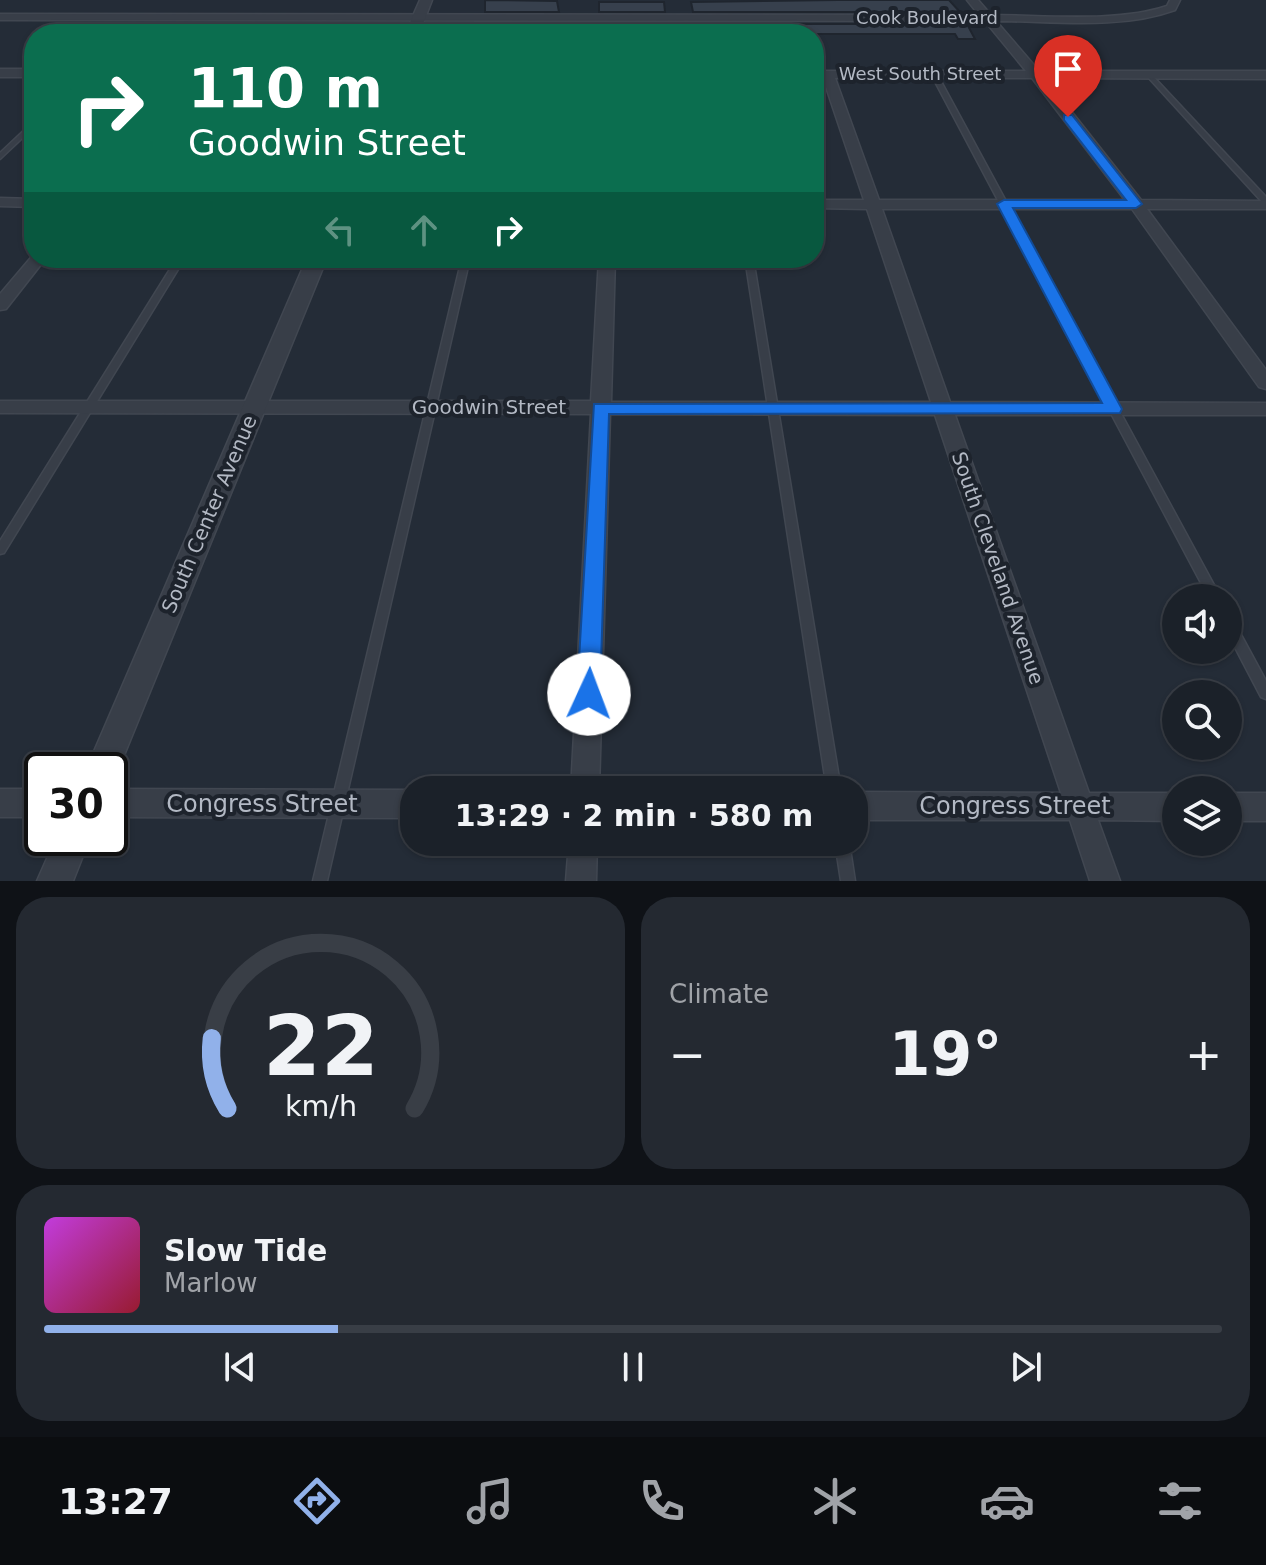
<!DOCTYPE html>
<html lang="en">
<head>
<meta charset="utf-8">
<style>
	:root { --surface:#1b2129; --page:#242931; --text:#f1f3f6; --muted:#a0a3a8; --line:#393e46; --accent:#91b1ea }
	body { margin:0; font-family:"DejaVu Sans",sans-serif; background:var(--page); color:var(--text); height:100vh; display:flex; flex-direction:column; font-size:30px; white-space:nowrap }
	* { box-sizing:border-box; margin:0 }
	p { font-size:26px; color:var(--muted) }
	.icon { flex:none; width:44px; height:44px; fill:none; stroke:currentColor; stroke-width:2; stroke-linecap:round; stroke-linejoin:round }
	.map { position:relative; height:881px; overflow:hidden }
	.panel { display:flex; flex-direction:column; gap:16px; padding:16px; background:#0f1217; flex:1 }
	.panel>* { flex:none }
	.banner { position:absolute; left:24px; top:24px; width:800px; height:244px; border-radius:32px; box-shadow:0 2px 6px #0004,0 0 0 2px var(--line); background:#0b6e4f; color:#fff; overflow:hidden }
	.fabs { position:absolute; left:1162px; top:584px; display:grid; gap:16px }
	.fabs a { display:grid; place-items:center; width:80px; height:80px; border-radius:50%; background:var(--surface); box-shadow:0 2px 6px #0004,0 0 0 2px var(--line); font-size:40px }
	.speed { position:absolute; left:24px; top:752px; display:flex; gap:16px; font-size:40px; font-weight:700; text-align:center }
	.speed>* { display:grid; place-content:center; width:104px; height:104px; border-radius:50%; background:var(--surface); box-shadow:0 2px 6px #0004,0 0 0 2px var(--line); line-height:1 }
	.speed .limit { border:4px solid #111; border-radius:12px; background:#fff; color:#111 }
	.pin { position:absolute; display:grid; place-items:center; width:68px; height:68px; color:#fff; margin:-82px -34px; border-radius:50% 50% 50% 0; rotate:-45deg; box-shadow:0 0 8px #0007 }
	.pin .icon { rotate:45deg }
	.me { position:absolute; width:88px; margin:-44px; rotate:2deg; stroke-linejoin:round; filter:drop-shadow(0 0 6px #0008) }
	.turn { display:flex; align-items:center; gap:28px; height:168px; padding:0 32px; font-size:36px }
	.turn .icon { width:104px; height:104px; stroke-width:2.5 }
	.turn b { display:block; font-size:56px; line-height:68px }
	.lanes { display:flex; align-items:center; height:76px; padding:0 32px; background:#0003; justify-content:center; gap:40px; direction:ltr }
	.lanes .off { opacity:.35 }
	.big { font-size:60px; font-weight:700; line-height:1.1 }
	.panel .tile { flex:1; display:flex; flex-direction:column; justify-content:center; gap:12px; min-width:0; padding:0 28px; border-radius:32px; background:var(--page) }
	.panel .dial { align-items:center; gap:0 }
	.dial svg { height:208px; overflow:visible; fill:none; stroke:var(--line); stroke-width:7; stroke-linecap:round; text-anchor:middle }
	.dial text { fill:var(--text); stroke:none }
	.song { display:flex; align-items:center; gap:24px }
	.cover { width:96px; height:96px; border-radius:12px; background:linear-gradient(135deg,hsl(290 70% 55%),hsl(350 70% 35%)) }
	.played { height:8px; border-radius:4px; background:linear-gradient(90deg,var(--accent) 25%,var(--line) 25%) }
	.keys { display:flex; justify-content:space-around; direction:ltr }
	.heat { display:flex; justify-content:space-between; align-items:center; font-size:44px; direction:ltr }
	.panel .tiles { flex:1; display:grid; gap:16px; grid-template-columns:1fr 1fr }
	.tile:last-child { grid-column:span 2 }
	.trip { position:absolute; left:400px; top:776px; width:468px; height:80px; border-radius:32px; background:var(--surface); box-shadow:0 2px 6px #0004,0 0 0 2px var(--line); font-weight:700; line-height:80px; text-align:center }
	.menu { display:flex; height:128px; justify-content:space-around; align-items:center; background:#0b0d10; color:var(--muted) }
	.menu .icon { width:56px; height:56px }
	.menu .on { color:var(--accent) }
	.menu b { font-size:36px; color:var(--text) }
	.map>svg:first-child { display:block }
	.building { fill:#37404d; stroke:#1f252e; stroke-width:2 }
	.lines { fill:none; stroke-linecap:round; stroke-linejoin:round }
	.service-casing { stroke:#414751; stroke-width:3 }
	.minor-casing { stroke:#414751; stroke-width:3 }
	.tertiary-casing { stroke:#414751; stroke-width:3 }
	.service { fill:#383e48; fill-rule:evenodd }
	.minor { fill:#383e48; fill-rule:evenodd }
	.tertiary { fill:#383e48; fill-rule:evenodd }
	.route { fill:#1a73e8; stroke:#114b97; stroke-width:2 }
	.labels { text-anchor:middle; stroke-width:8; stroke-linejoin:round; paint-order:stroke }
	.far-street-label { font-size:18px; fill:#b3b9c4; stroke:#1d232c }
	.street-label { font-size:20px; fill:#b3b9c4; stroke:#1d232c }
	.near-street-label { font-size:24px; fill:#b3b9c4; stroke:#1d232c }
</style>
</head>
<body>
<div class="map">
<svg width="1266" height="881" viewBox="0 0 1266 881">
	<rect width="100%" height="100%" fill="#242c37"/>
	<g class="building">
		<path d="M 485,0 L 557,1 L 559,12 L 485,12 Z"/>
		<path d="M 838,0 L 949,0 L 960,12 L 693,12 L 691,2 Z"/>
		<path d="M 599,2 L 664,2 L 665,12 L 599,12 Z"/>
		<path d="M 485,24 L 560,24 L 562,34 L 492,33 L 485,31 Z"/>
		<path d="M 599,24 L 666,24 L 666,33 L 599,34 Z"/>
		<path d="M 695,24 L 967,24 L 975,39 L 958,39 L 955,34 L 697,34 Z"/>
	</g>
	<g class="lines">
		<g class="service-casing">
			<g id="service">
				<path d="M 934,72 L 937,74 L 1221,598 L 1209,598 L 931,74 Z"/>
				<path d="M 1147,74 L 1151,74 L 1266,197 L 1266,203 L 1263,203 L 1147,76 Z"/>
				<path d="M 34,121 L 34,127 L 0,159 L 0,153 Z"/>
				<path d="M 177,258 L 185,258 L 4,553 L 0,554 L 0,541 Z"/>
				<path d="M 462,258 L 470,258 L 327,881 L 313,881 Z"/>
				<path d="M 745,258 L 753,258 L 841,790 L 827,790 Z"/>
				<path d="M 1228,617 L 1232,618 L 1266,681 L 1266,699 L 1261,697 L 1228,634 Z"/>
				<path d="M 835,842 L 849,842 L 855,881 L 841,881 Z"/>
			</g>
		</g>
		<g class="minor-casing">
			<g id="minor">
				<path d="M 967,0 L 978,0 L 991,15 C 1043,15 1117,23 1167,6 L 1170,0 L 1180,0 L 1175,10 C 1120,30 1053,21 996,21 L 1039,71 L 1266,71 L 1266,79 L 1045,78 L 1141,200 L 1266,201 L 1266,209 L 1147,209 L 1266,370 L 1266,389 L 1259,387 L 1132,209 L 882,209 L 950,402 L 1266,403 L 1266,415 L 955,415 L 1089,793 L 1176,793 L 1176,821 L 1098,820 L 1120,881 L 1090,881 L 1070,820 L 854,820 L 854,792 L 1061,793 L 935,415 L 610,414 L 599,790 L 571,790 L 591,414 L 0,413 L 0,401 L 591,401 L 599,258 L 615,258 L 611,402 L 931,402 L 867,209 L 814,208 L 814,200 L 864,200 L 823,78 L 814,77 L 814,71 L 1026,71 L 985,21 L 0,20 L 0,14 L 979,15 ZM 835,78 L 1032,78 L 1125,200 L 879,200 Z"/>
				<rect x="0" y="69" width="34" height="8"/>
				<path d="M 0,198 L 34,199 L 34,207 L 0,206 Z"/>
				<path d="M 34,254 L 34,258 L 46,258 L 6,309 L 0,310 L 0,294 Z"/>
				<rect x="0" y="789" width="42" height="28"/>
				<path d="M 110,789 L 414,790 L 414,818 L 110,817 Z"/>
				<rect x="1228" y="793" width="38" height="28"/>
				<path d="M 569,842 L 597,842 L 596,881 L 566,881 Z"/>
			</g>
		</g>
		<g class="tertiary-casing">
			<g id="tertiary">
				<path d="M 420,0 L 432,0 L 419,34 L 405,34 Z"/>
				<path d="M 307,258 L 327,258 L 118,770 L 110,782 L 110,770 L 86,770 Z"/>
				<path d="M 56,838 L 90,838 L 73,881 L 37,881 Z"/>
			</g>
		</g>
		<use href="#service" class="service"/>
		<use href="#minor" class="minor"/>
		<use href="#tertiary" class="tertiary"/>
	</g>
	<path class="route" d="M 1064,115 L 1072,115 L 1142,204 L 1136,208 L 1013,208 L 1122,409 L 1120,413 L 609,414 L 600,694 L 597,702 L 589,705 L 580,702 L 577,694 L 594,404 L 1102,403 L 997,204 L 1004,200 L 1126,200 L 1064,120 Z"/>
	<g class="labels">
		<g class="far-street-label">
			<text x="927" y="24">Cook Boulevard</text>
			<text x="920" y="80">West South Street</text>
		</g>
		<g class="street-label">
			<text x="489" y="414">Goodwin Street</text>
			<text transform="translate(209 514) rotate(-67)" y="7">South Center Avenue</text>
			<text transform="translate(998 568) rotate(71)" y="7">South Cleveland Avenue</text>
		</g>
		<g class="near-street-label">
			<text x="262" y="812">Congress Street</text>
			<text x="1015" y="814">Congress Street</text>
		</g>
	</g>
</svg>
<div class="fabs">
<a><svg class="icon" aria-label="sound" viewBox="0 0 24 24"><path d="M4 9h4l5-4v14l-5-4H4zM17 9q2 3 0 6"/></svg></a>
<a><svg class="icon" aria-label="search" viewBox="0 0 24 24"><circle cx="10" cy="10" r="6"/><path d="M15 15l6 6"/></svg></a>
<a><svg class="icon" aria-label="layers" viewBox="0 0 24 24"><path d="M12 4l9 5-9 5-9-5zM3 14l9 5 9-5"/></svg></a>
</div>
<div class="speed"><div class="limit">30</div></div>
<div class="pin" style="left:1068px;top:117px;background:#d93025"><svg class="icon" aria-label="arrive" viewBox="0 0 24 24"><path d="M6 21V4h12l-3 4 3 4H6"/></svg></div>
<svg class="me" style="left:589px;top:694px" viewBox="-20 -20 40 40"><circle r="19" fill="#fff"/><path d="M0-13L10 11 0 6-10 11z" fill="#1a73e8"/></svg>
<div class="trip">13:29 · 2 min · 580 m</div>
<div class="banner">
<div class="turn"><svg class="icon" aria-label="right" viewBox="0 0 24 24"><path d="M7 20v-9h11M14 6l5 5-5 5"/></svg><div><b>110 m</b>Goodwin Street</div></div>
<div class="lanes"><svg class="icon off" aria-label="left" viewBox="0 0 24 24"><path d="M17 20v-9H6M10 6l-5 5 5 5"/></svg><svg class="icon off" aria-label="ahead" viewBox="0 0 24 24"><path d="M12 20V5M6 11l6-6 6 6"/></svg><svg class="icon" aria-label="right" viewBox="0 0 24 24"><path d="M7 20v-9h11M14 6l5 5-5 5"/></svg></div>
</div>
</div>
<section class="panel">
<div class="tiles">
<div class="tile dial"><svg viewBox="0 0 100 80">
<path d="M14 69A42 42 0 1 1 86 69"/>
<path d="M14 69A42 42 0 0 1 8 42" stroke="#91b1ea"/>
<text x="50" y="56" font-size="32" font-weight="700">22</text>
<text x="50" y="72" font-size="11">km/h</text>
</svg></div>
<div class="tile"><p>Climate</p>
<div class="heat"><a>−</a><b class="big">19°</b><a>+</a></div>
</div>
<div class="tile">
<div class="song"><i class="cover"></i><div><b>Slow Tide</b><p>Marlow</p></div></div>
<div class="played"></div>
<div class="keys"><svg class="icon" aria-label="previous" viewBox="0 0 24 24"><path d="M18 5L8 12l10 7zM5 5v14"/></svg><svg class="icon" aria-label="pause" viewBox="0 0 24 24"><path d="M8 5v14M16 5v14"/></svg><svg class="icon" aria-label="next" viewBox="0 0 24 24"><path d="M6 5l10 7-10 7zM19 5v14"/></svg></div>
</div>
</div>
</section>
<nav class="menu">
<b>13:27</b>
<svg class="icon on" aria-label="directions" viewBox="0 0 24 24"><path d="M12 3l9 9-9 9-9-9zM9 14v-3h6M13 9l2 2-2 2"/></svg>
<svg class="icon" aria-label="music" viewBox="0 0 24 24"><path d="M9 18V5l10-2v13"/><circle cx="6" cy="18" r="3"/><circle cx="16" cy="16" r="3"/></svg>
<svg class="icon" aria-label="phone" viewBox="0 0 24 24"><path d="M5 4h4l2 5-3 2q2 4 5 5l2-3 5 2v4C11 20 4 13 5 4z"/></svg>
<svg class="icon" aria-label="climate" viewBox="0 0 24 24"><path d="M12 3v18M4 7l16 10M4 17L20 7"/></svg>
<svg class="icon" aria-label="car" viewBox="0 0 24 24"><path d="M5 17H2v-5l4-1 3-4h7l3 4 3 1v5h-3M9 17h6M6 11h13"/><circle cx="7" cy="17" r="2"/><circle cx="17" cy="17" r="2"/></svg>
<svg class="icon" aria-label="filters" viewBox="0 0 24 24"><path d="M4 7h16M4 17h16"/><circle cx="9" cy="7" r="2"/><circle cx="15" cy="17" r="2"/></svg>
</nav>
</body>
</html>
